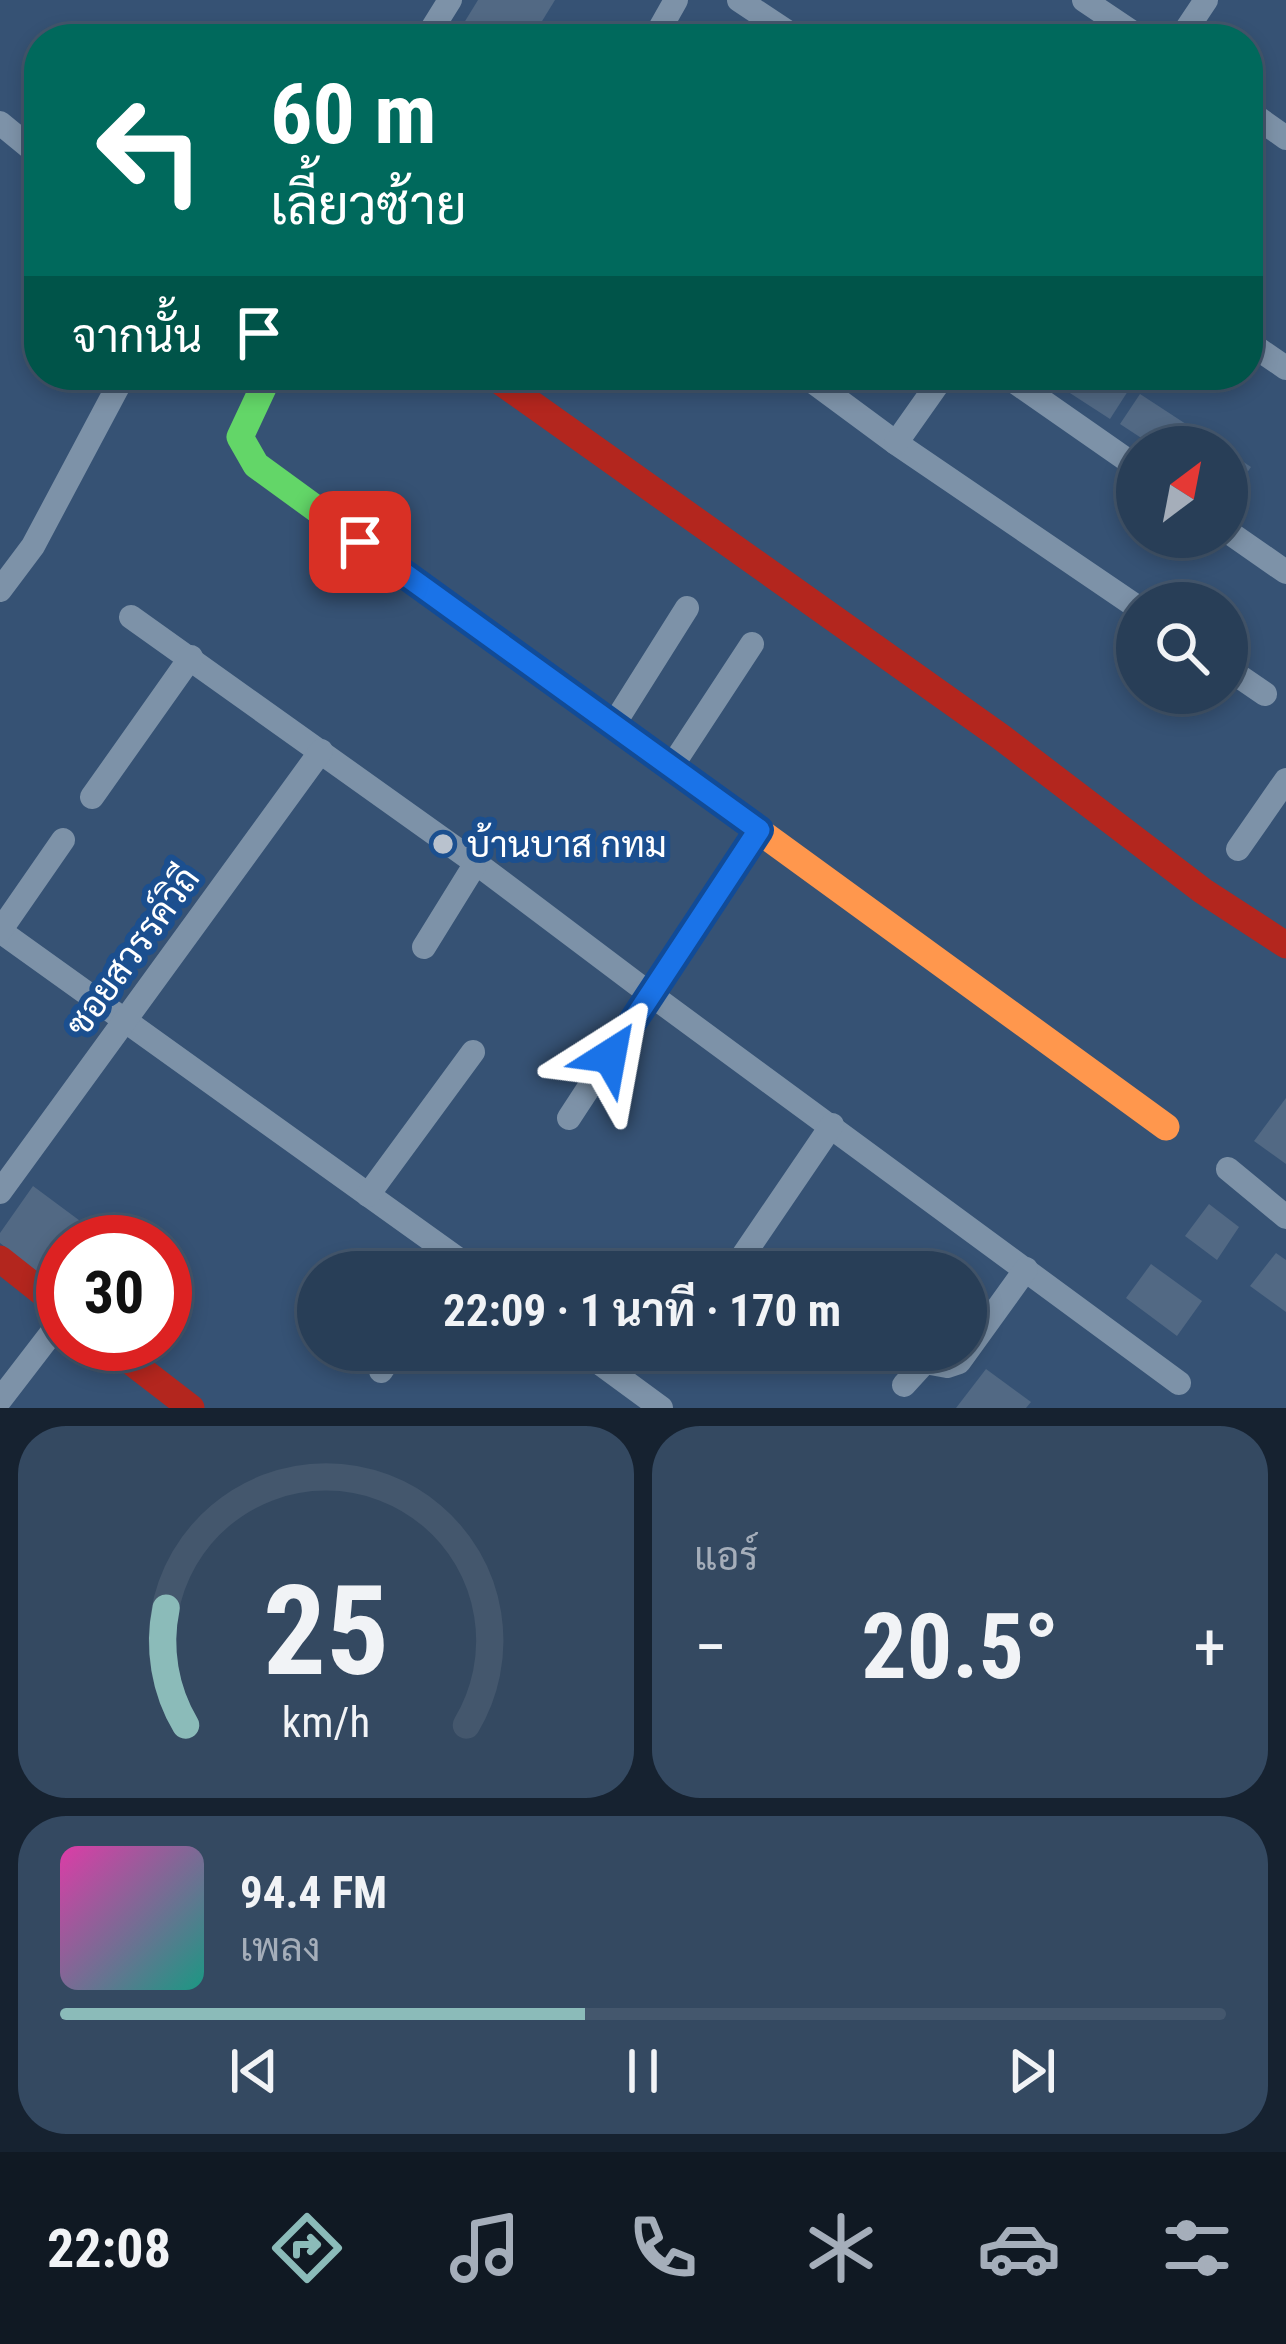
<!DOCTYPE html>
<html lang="th">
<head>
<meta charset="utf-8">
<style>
	:root { --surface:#283e57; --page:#344961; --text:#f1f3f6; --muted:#a5aeba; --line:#44576d; --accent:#8bbbb9 }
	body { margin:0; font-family:"Roboto Condensed",Sarabun,sans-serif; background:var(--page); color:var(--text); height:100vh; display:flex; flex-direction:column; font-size:45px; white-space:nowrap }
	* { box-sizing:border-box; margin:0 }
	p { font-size:39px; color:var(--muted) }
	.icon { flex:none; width:66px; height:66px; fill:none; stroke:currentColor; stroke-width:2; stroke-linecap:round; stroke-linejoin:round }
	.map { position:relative; height:1408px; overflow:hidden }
	.side { display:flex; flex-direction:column; gap:18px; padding:18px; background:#162230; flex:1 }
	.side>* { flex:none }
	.banner { position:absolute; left:24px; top:24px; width:1239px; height:366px; border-radius:48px; box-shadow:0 6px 18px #0003,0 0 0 3px var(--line); background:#00695c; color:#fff; overflow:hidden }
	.needle { width:78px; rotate:32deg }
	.tools { position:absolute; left:1116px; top:426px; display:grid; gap:24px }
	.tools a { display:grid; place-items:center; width:132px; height:132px; border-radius:50%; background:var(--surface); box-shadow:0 6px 18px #0003,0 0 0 3px var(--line); font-size:60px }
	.speed { position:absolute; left:36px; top:1215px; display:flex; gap:24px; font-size:60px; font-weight:700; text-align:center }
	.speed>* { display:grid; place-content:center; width:156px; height:156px; border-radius:50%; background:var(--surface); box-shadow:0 6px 18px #0003,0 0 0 3px var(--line); line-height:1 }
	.speed .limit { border:18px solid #d22; background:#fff; color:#111 }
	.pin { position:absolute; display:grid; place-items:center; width:102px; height:102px; color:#fff; margin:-51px; border-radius:24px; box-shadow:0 6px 18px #0006 }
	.me { position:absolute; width:132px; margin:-66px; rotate:34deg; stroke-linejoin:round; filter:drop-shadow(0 0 9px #0008) }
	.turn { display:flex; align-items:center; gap:42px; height:252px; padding:0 48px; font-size:54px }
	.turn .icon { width:156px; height:156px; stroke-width:2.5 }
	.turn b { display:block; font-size:84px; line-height:102px }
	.then { display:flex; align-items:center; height:114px; padding:0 48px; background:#0003; gap:24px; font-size:45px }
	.big { font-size:90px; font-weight:700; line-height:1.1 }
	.side .tile { flex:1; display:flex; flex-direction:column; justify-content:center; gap:18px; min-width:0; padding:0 42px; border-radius:48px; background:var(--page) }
	.side .dial { align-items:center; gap:0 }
	.dial svg { height:312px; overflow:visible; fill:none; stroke:var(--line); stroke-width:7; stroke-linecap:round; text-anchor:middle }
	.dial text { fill:var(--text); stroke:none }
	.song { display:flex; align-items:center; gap:36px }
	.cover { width:144px; height:144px; border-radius:18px; background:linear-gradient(135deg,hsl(320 70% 55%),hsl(170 70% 35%)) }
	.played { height:12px; border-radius:6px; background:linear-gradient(90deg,var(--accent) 45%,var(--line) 45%) }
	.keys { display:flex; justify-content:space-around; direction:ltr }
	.heat { display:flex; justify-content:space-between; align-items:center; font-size:66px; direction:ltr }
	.side .tiles { flex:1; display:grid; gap:18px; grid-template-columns:1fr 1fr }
	.tile:last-child { grid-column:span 2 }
	.trip { position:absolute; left:297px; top:1251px; width:690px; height:120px; border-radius:60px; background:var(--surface); box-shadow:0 6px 18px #0003,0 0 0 3px var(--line); font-weight:700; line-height:120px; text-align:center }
	.tabs { display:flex; height:192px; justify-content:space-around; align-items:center; background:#101923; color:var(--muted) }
	.tabs .icon { width:84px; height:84px }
	.tabs .on { color:var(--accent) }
	.tabs b { font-size:54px; color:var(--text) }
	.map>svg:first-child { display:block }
	.building { fill:#526984 }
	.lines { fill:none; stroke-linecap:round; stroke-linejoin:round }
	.street { stroke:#7d92a8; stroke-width:24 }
	.fast { stroke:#63d668; stroke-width:27 }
	.slow { stroke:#ff974d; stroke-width:27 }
	.jam { stroke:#b3261e; stroke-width:27 }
	.route-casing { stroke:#114b97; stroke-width:30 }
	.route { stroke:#1a73e8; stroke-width:21 }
	.poi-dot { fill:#b9c2ce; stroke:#1b4f8f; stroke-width:4.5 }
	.labels { text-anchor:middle; stroke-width:12; stroke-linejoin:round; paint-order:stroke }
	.poi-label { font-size:36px; fill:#fff; stroke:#1b4f8f; text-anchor:start }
	.street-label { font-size:36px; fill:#fff; stroke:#1b4f8f }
</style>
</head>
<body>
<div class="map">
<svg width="1286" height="1408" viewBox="0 0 1286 1408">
	<rect width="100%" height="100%" fill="#365274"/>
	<g class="building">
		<path d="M 478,0 L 555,0 L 531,39 L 472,39 L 459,31 Z"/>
		<path d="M 1062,375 L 1104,375 L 1128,391 L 1110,419 L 1056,384 Z"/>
		<path d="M 1140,394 L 1189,426 L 1175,447 L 1155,447 L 1120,424 Z"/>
		<path d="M 1194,429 L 1221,447 L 1182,447 Z"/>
		<path d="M 1227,451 L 1251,467 L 1233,493 L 1227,489 Z"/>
		<path d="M 1157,537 L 1203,537 L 1188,559 Z"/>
		<path d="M 1286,1098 L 1286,1164 L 1254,1141 Z"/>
		<path d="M 33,1186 L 95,1232 L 88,1242 L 63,1242 L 63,1276 L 56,1286 L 0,1243 L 0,1233 Z"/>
		<path d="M 1209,1204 L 1239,1227 L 1217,1260 L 1185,1236 Z"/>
		<path d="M 1276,1253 L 1286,1260 L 1286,1312 L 1250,1286 Z"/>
		<path d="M 1151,1264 L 1202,1301 L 1177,1336 L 1126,1298 Z"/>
		<path d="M 986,1369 L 1031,1402 L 1026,1408 L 956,1408 Z"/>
	</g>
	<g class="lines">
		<g class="street">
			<path d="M 739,0 L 798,39"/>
			<path d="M 1084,0 L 1142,39"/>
			<path d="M 430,32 L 450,0"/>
			<path d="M 654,39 L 676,0"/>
			<path d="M 1180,39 L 1206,0"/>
			<path d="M 1248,111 L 1286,138"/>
			<path d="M 0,123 L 39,155"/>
			<path d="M 1248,342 L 1286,368"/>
			<path d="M 804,375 L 896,443 L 1137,607"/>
			<path d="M 1005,375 L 1137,467"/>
			<path d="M 896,443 L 944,375"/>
			<path d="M 1227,531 L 1286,572"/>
			<path d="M 0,590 L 33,546 L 124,375"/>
			<path d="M 131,617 L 476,863 L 650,994 L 569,1118"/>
			<path d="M 1227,668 L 1265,694"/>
			<path d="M 614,724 L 687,608"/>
			<path d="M 672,766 L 752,644"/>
			<path d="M 92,797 L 191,657"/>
			<path d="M 759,829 L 650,994 L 1179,1383"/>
			<path d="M 1238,849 L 1286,780"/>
			<path d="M 0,931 L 476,1272"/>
			<path d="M 0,931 L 63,840"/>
			<path d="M 424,947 L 476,863"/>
			<path d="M 1228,1169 L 1286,1217"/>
			<path d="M 0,1192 L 321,751"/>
			<path d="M 368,1195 L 473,1052"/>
			<path d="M 736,1266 L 832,1125"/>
			<path d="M 582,1350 L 661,1408"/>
			<path d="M 381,1371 L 395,1350"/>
			<path d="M 904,1385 L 925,1362 L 947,1366 L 959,1362 L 1026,1269"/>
			<path d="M 0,1400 L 63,1318"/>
		</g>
		<path class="fast" d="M 269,375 L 240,437 L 256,465 L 583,703"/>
		<path class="slow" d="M 583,703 L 1166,1127"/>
		<g class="jam">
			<path d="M 491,375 L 1001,737 L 1203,891 L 1286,945"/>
			<path d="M 0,1259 L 63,1309"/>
			<path d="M 108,1344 L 191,1408"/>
		</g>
	</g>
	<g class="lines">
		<g class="route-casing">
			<path id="route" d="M 360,542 L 759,830 L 610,1056"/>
		</g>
		<use href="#route" class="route"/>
	</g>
	<circle class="poi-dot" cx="443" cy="844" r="12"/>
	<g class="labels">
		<g class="poi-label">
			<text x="467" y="857">บ้านบาส กทม</text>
		</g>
		<g class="street-label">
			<text transform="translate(132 951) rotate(-54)" y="13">ซอยสวรรค์วิถี</text>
		</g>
	</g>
</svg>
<div class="tools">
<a><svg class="needle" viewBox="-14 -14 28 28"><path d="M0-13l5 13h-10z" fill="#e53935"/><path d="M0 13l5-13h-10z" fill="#a5aeba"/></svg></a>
<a><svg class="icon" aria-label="search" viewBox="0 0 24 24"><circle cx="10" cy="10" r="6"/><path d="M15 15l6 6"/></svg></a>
</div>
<div class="speed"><div class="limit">30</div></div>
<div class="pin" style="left:360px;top:542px;background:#d93025"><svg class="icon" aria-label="arrive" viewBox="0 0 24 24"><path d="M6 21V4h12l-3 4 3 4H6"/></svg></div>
<svg class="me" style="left:610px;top:1056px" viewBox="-20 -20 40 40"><path d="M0-17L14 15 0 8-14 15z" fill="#1a73e8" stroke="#fff" stroke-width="4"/></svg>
<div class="trip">22:09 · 1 นาที · 170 m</div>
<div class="banner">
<div class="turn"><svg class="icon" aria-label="left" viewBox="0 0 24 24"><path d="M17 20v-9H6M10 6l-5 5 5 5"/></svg><div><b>60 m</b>เลี้ยวซ้าย</div></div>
<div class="then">จากนั้น<svg class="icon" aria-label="arrive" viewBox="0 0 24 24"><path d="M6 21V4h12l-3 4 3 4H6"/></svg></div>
</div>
</div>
<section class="side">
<div class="tiles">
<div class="tile dial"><svg viewBox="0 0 100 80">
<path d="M14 69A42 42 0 1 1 86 69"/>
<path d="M14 69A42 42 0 0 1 9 39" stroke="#8bbbb9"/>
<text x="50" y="56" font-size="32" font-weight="700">25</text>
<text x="50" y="72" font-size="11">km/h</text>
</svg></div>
<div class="tile"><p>แอร์</p>
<div class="heat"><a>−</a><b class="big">20.5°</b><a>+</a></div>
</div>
<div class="tile">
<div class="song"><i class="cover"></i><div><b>94.4 FM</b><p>เพลง</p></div></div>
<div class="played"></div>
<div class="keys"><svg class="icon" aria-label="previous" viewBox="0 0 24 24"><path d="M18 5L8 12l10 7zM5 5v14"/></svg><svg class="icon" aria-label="pause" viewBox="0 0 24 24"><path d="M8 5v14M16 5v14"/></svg><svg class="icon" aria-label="next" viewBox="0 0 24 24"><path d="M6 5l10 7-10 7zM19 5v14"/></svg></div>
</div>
</div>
</section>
<nav class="tabs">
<b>22:08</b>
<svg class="icon on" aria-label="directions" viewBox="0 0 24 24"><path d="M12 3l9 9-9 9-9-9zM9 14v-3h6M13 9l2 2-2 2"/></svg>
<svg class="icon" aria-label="music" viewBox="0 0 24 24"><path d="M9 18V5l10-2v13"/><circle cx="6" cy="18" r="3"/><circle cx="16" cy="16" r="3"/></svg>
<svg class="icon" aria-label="phone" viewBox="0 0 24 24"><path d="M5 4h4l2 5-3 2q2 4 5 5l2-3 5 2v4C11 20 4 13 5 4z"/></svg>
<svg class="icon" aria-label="climate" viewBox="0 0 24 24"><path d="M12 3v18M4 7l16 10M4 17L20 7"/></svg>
<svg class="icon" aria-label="car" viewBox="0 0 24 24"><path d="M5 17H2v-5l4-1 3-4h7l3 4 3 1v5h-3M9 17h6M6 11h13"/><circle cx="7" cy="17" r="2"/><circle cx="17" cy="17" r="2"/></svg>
<svg class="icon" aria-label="filters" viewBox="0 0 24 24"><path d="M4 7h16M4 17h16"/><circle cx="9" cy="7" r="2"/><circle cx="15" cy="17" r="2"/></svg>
</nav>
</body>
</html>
